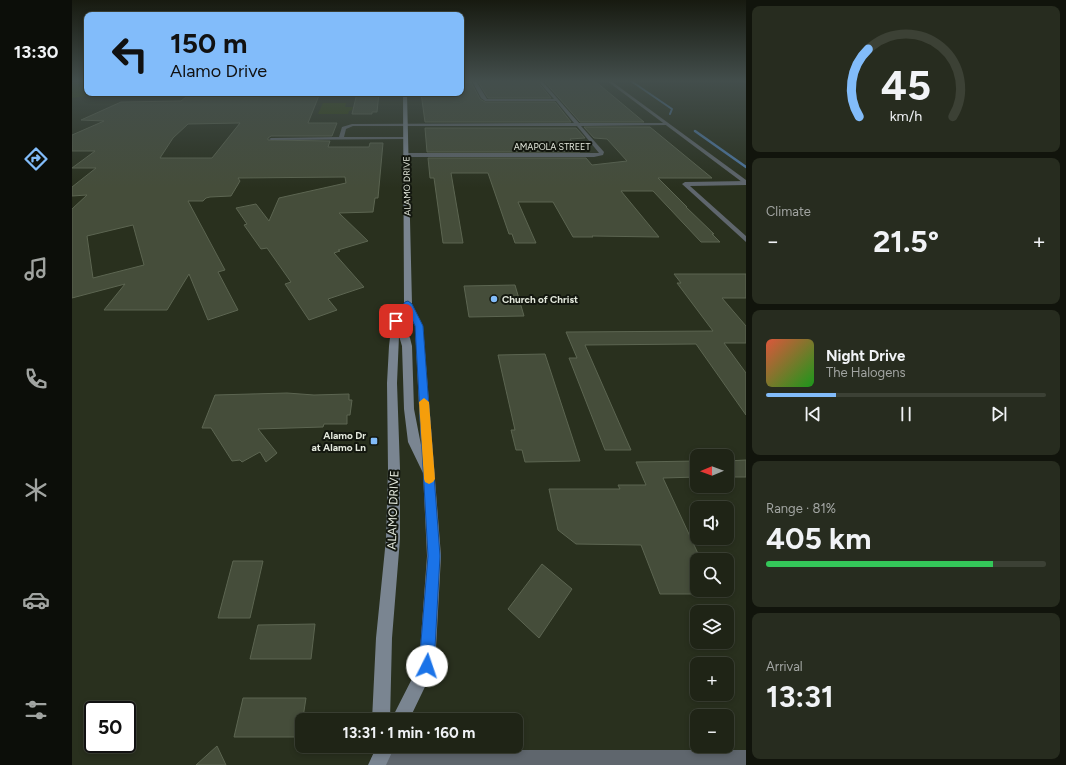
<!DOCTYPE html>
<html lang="en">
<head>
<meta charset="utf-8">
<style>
	:root { --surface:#1f2416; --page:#272c1f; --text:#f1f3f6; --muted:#a1a4a1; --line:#3c4135; --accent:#82bcfa }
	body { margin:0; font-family:Figtree,sans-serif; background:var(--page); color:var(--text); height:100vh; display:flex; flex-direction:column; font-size:15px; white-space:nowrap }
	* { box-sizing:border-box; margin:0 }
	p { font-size:13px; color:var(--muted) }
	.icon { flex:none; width:22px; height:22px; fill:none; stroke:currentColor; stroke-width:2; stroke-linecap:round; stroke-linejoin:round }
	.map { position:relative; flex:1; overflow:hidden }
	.drawer { display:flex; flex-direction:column; gap:6px; padding:6px; background:#11140c; width:320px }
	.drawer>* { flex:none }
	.hud { position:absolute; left:12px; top:12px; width:380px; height:84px; border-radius:8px; box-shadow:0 2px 6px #0003,0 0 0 1px var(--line); background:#82bcfa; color:#111; overflow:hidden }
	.needle { width:26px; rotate:269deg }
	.tools { position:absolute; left:618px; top:449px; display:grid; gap:8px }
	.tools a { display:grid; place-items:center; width:44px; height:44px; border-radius:8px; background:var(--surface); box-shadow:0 2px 6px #0003,0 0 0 1px var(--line); font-size:20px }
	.speed { position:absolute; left:12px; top:701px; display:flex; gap:8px; font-size:20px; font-weight:700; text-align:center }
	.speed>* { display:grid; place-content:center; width:52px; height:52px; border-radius:50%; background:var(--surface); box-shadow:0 2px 6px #0003,0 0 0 1px var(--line); line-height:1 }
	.speed .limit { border:2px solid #111; border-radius:6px; background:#fff; color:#111 }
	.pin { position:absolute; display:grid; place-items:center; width:34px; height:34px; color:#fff; margin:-17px; border-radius:8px; box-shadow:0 2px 6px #0006 }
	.me { position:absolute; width:44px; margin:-22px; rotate:4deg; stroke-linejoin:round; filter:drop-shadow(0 0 3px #0008) }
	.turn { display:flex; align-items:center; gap:14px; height:84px; padding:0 20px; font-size:18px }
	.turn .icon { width:52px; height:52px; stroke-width:2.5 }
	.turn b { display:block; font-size:28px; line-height:34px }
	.big { font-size:30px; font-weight:700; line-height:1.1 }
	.drawer .widget { flex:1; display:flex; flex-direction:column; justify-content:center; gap:6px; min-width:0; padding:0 14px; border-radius:8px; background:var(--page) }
	.drawer .dial { align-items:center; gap:0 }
	.dial svg { height:104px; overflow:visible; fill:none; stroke:var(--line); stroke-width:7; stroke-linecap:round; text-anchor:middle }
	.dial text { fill:var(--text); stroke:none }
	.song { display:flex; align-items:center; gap:12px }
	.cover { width:48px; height:48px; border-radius:6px; background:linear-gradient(135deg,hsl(10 70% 55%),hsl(120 70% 35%)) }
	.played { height:4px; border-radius:2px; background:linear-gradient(90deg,var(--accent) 25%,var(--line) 25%) }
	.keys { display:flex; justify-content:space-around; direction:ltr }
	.heat { display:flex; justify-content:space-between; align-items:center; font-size:22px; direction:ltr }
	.charge { height:6px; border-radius:3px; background:linear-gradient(90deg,#34c759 81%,var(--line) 0) }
	.trip { position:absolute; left:223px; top:713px; width:228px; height:40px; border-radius:8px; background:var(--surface); box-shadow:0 2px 6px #0003,0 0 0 1px var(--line); font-weight:700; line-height:40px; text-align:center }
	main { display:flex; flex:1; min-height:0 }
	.menu { display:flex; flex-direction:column; width:72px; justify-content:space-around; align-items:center; background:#0c0e09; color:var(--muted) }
	.menu .icon { width:28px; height:28px }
	.menu .selected { color:var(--accent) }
	.menu b { font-size:18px; color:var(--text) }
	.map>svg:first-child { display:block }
	.green { fill:#30420b }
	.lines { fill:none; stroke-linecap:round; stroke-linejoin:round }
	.stream-far1 { stroke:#4e79a7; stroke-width:2 }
	.stream { stroke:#4e79a7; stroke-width:2.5 }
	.building { fill:#454d3a; stroke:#5c6551; fill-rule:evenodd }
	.minor { fill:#5f666d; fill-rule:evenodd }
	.tertiary { fill:#5f666d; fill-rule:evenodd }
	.secondary { fill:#7a8591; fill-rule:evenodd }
	.route { fill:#1a73e8; stroke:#114b97 }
	.slow { fill:#f59e0b }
	.poi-dot { fill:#82bcfa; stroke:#13170f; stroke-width:1.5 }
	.labels { text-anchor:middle; stroke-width:4; stroke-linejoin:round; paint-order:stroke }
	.far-street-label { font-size:9px; fill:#e4e9dd; stroke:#13170f }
	.poi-label { font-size:10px; font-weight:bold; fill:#e4e9dd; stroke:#13170f; text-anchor:start }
	.near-street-label { font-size:12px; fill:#e4e9dd; stroke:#13170f }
</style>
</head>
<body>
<main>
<nav class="menu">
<b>13:30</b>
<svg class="icon selected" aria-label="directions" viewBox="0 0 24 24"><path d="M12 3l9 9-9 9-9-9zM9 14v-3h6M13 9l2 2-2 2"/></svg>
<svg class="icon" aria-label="music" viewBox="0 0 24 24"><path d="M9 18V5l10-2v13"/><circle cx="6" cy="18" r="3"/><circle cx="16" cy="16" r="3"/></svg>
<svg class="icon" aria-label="phone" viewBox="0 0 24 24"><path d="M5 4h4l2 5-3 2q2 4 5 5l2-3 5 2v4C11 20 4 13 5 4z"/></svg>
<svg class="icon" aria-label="climate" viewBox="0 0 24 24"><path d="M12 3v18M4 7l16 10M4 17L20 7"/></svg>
<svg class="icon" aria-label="car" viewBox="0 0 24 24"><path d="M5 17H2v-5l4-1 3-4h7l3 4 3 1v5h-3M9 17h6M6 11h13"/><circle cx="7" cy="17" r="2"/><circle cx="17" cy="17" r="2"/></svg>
<svg class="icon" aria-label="filters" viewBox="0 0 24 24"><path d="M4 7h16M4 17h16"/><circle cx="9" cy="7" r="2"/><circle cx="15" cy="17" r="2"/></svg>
</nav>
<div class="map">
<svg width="674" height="765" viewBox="0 0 674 765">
	<rect width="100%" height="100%" fill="#29301e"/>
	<g class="green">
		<path d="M 0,81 L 15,81 L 15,93 L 30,94 L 0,98 Z"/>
		<path d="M 251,103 L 274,103 L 273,107 L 281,107 L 280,110 L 277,111 L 276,114 L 246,114 Z"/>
	</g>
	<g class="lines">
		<path class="stream-far1" d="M 559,81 L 600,109 L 598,114"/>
		<path class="stream" d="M 623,131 L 674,167"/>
	</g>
	<g class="building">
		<path d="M 419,81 L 465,81 L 479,98 L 416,98 L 406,82 Z"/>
		<path d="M 472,81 L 523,81 L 572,122 L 508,122 Z"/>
		<path d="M 389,82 L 399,82 L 408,99 L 413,102 L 483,102 L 499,122 L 353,122 L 349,93 L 389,93 Z"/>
		<path d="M 223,93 L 248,93 L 236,123 L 265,123 L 260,136 L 199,136 L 196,138 L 196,140 L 258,141 L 256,147 L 297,147 L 298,143 L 311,143 L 306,198 L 303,198 L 301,212 L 267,213 L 296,241 L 266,250 L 268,251 L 262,253 L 292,287 L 256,299 L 265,310 L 237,320 L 213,284 L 219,282 L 195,248 L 189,249 L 172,225 L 175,224 L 164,208 L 184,204 L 197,221 L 207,198 L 274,183 L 273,177 L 166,178 L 168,181 L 159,196 L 138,197 L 134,198 L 131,201 L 116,201 L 153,270 L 146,272 L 166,310 L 136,320 L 117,274 L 95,310 L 32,310 L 53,284 L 0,298 L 0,209 L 15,195 L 0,196 L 0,187 L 24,168 L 0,168 L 23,151 L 0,151 L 0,135 L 32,121 L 9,120 L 49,102 L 109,101 L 114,97 L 186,97 ZM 168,123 L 140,158 L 88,158 L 101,138 L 116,124 ZM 61,225 L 72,265 L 21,278 L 15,236 Z"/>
		<path d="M 285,93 L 307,93 L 305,112 L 300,112 L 300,114 L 280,114 Z"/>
		<path d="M 512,127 L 578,127 L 640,178 L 586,178 L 615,207 L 614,207 L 642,234 L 640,234 L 648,242 L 629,242 L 581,191 L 549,191 L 587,237 L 520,236 L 521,237 L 501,237 L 481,202 L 446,202 L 464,243 L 443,243 L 440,234 L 437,234 L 416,173 L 379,173 L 391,243 L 371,243 L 362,178 L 358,178 L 356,158 L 514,158 L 520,165 L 555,161 L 535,139 L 522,138 Z"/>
		<path d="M 353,128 L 504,128 L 513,138 L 498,139 L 508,152 L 355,152 Z"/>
		<path d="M 602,274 L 674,274 L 674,298 L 650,298 L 674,326 L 674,343 L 652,343 L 674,373 L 674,415 L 624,344 L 513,345 L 559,450 L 533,450 L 497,358 L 505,358 L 494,332 L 641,331 L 605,283 L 609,283 Z"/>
		<path d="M 443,285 L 452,316 L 397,317 L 392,286 Z"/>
		<path d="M 473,354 L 508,461 L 453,462 L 450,450 L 444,450 L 439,430 L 443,430 L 426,355 Z"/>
		<path d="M 215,393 L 242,395 L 277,394 L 277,400 L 280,400 L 278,415 L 275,415 L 275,424 L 252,424 L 251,427 L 186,429 L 205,453 L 194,462 L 188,452 L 170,462 L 168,460 L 160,461 L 139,428 L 130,428 L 143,395 Z"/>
		<path d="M 674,460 L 674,477 L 655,477 L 655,461 Z"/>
		<path d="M 625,461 L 625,477 L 591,478 L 629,560 L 625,560 L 625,594 L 588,594 L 569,545 L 504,544 L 486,530 L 477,489 L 548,489 L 546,485 L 574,485 L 564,462 Z"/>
		<path d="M 161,561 L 191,561 L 178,618 L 146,618 Z"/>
		<path d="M 470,564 L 500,589 L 467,638 L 436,609 Z"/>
		<path d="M 243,624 L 239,659 L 178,659 L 186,625 Z"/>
		<path d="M 171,698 L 234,698 L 228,737 L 162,737 Z"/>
		<path d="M 145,746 L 154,765 L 124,765 Z"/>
	</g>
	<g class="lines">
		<g class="minor">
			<path d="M 400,81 L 404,81 L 415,99 L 482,99 L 466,81 L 470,81 L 507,123 L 595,123 L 597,124 L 595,125 L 509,126 L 532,152 L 531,155 L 522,157 L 334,157 L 331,155 L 334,153 L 527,153 L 505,126 L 281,126 L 274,129 L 272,137 L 334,137 L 336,138 L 334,139 L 199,140 L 197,139 L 199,138 L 267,137 L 270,127 L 280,124 L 502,123 L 484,101 L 413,101 L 409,98 Z"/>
			<path d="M 674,181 L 674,185 L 618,186 L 674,236 L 674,242 L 610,184 L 613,182 Z"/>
			<path d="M 308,750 L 674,750 L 674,765 L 301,765 L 299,759 L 302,753 Z"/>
		</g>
		<path class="tertiary" d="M 535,81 L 539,81 L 674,180 L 674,185 Z"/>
		<g class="secondary">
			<path d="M 331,93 L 335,93 L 340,304 L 351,326 L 369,556 L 363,666 L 337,720 L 319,720 L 347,665 L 355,556 L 351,473 L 336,442 L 332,409 L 330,346 L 327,336 L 325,383 L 328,469 L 328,539 L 320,638 L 318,720 L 300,720 L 304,638 L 314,539 L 316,469 L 315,383 L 317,346 L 320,321 L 332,304 ZM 335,311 L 343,326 L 349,445 L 342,409 L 340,346 L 338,338 L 328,323 Z"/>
			<path d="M 305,746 L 323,746 L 314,765 L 296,765 Z"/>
		</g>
	</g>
	<linearGradient id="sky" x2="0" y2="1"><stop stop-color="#171a10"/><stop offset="0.43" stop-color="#434e4c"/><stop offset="1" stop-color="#434e4c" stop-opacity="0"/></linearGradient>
	<rect width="674" height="188" fill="url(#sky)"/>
	<path class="route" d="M 336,301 L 340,304 L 351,326 L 368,556 L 362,666 L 360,672 L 355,674 L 349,672 L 347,666 L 356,556 L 343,326 L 336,310 L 327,323 L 324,324 L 320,321 L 333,302 Z"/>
	<path class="slow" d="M 352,398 L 357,402 L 363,479 L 361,482 L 357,484 L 353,482 L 352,479 L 347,402 Z"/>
	<g class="poi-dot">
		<circle cx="422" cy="299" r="4"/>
		<rect x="298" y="437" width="8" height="8" rx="2"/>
	</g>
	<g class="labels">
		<g class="far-street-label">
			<text x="480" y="150">AMAPOLA STREET</text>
			<text transform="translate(335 186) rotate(-91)" y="3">ALAMO DRIVE</text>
		</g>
		<g class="poi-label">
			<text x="430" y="303">Church of Christ</text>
			<text x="294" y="439" text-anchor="end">Alamo Dr<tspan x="294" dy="12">at Alamo Ln</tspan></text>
		</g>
		<g class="near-street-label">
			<text transform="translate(321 510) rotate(-88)" y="4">ALAMO DRIVE</text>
		</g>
	</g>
</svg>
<div class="tools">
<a><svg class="needle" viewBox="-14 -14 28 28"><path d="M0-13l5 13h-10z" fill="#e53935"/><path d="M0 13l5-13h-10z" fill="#a1a4a1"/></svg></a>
<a><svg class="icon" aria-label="sound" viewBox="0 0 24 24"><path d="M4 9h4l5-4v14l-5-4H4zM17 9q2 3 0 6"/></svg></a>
<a><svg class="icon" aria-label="search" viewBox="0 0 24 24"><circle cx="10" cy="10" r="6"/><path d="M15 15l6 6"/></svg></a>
<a><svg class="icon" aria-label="layers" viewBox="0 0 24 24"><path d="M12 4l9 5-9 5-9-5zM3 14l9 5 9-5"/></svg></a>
<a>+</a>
<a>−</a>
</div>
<div class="speed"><div class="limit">50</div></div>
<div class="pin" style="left:324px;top:321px;background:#d93025"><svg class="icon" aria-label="arrive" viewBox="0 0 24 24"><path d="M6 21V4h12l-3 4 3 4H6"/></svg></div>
<svg class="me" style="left:355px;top:666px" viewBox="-20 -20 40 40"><circle r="19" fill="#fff"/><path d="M0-13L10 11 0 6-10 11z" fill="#1a73e8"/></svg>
<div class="trip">13:31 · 1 min · 160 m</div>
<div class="hud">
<div class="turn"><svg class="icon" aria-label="left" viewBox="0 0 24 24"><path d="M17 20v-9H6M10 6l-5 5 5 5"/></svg><div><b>150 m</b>Alamo Drive</div></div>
</div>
</div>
<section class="drawer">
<div class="widget dial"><svg viewBox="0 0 100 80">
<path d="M14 69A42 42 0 1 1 86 69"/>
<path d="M14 69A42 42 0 0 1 21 17" stroke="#82bcfa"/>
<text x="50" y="56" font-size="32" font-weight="700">45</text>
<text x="50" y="72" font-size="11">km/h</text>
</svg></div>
<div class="widget"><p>Climate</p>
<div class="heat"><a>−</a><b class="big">21.5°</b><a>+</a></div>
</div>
<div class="widget">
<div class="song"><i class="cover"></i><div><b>Night Drive</b><p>The Halogens</p></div></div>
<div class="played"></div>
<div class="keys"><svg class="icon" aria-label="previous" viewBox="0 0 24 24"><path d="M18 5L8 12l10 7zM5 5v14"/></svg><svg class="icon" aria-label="pause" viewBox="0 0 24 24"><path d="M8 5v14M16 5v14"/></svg><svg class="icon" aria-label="next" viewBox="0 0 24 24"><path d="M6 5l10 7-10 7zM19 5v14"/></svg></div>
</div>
<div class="widget"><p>Range · 81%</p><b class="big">405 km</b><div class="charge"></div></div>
<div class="widget"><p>Arrival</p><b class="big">13:31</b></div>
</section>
</main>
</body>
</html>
